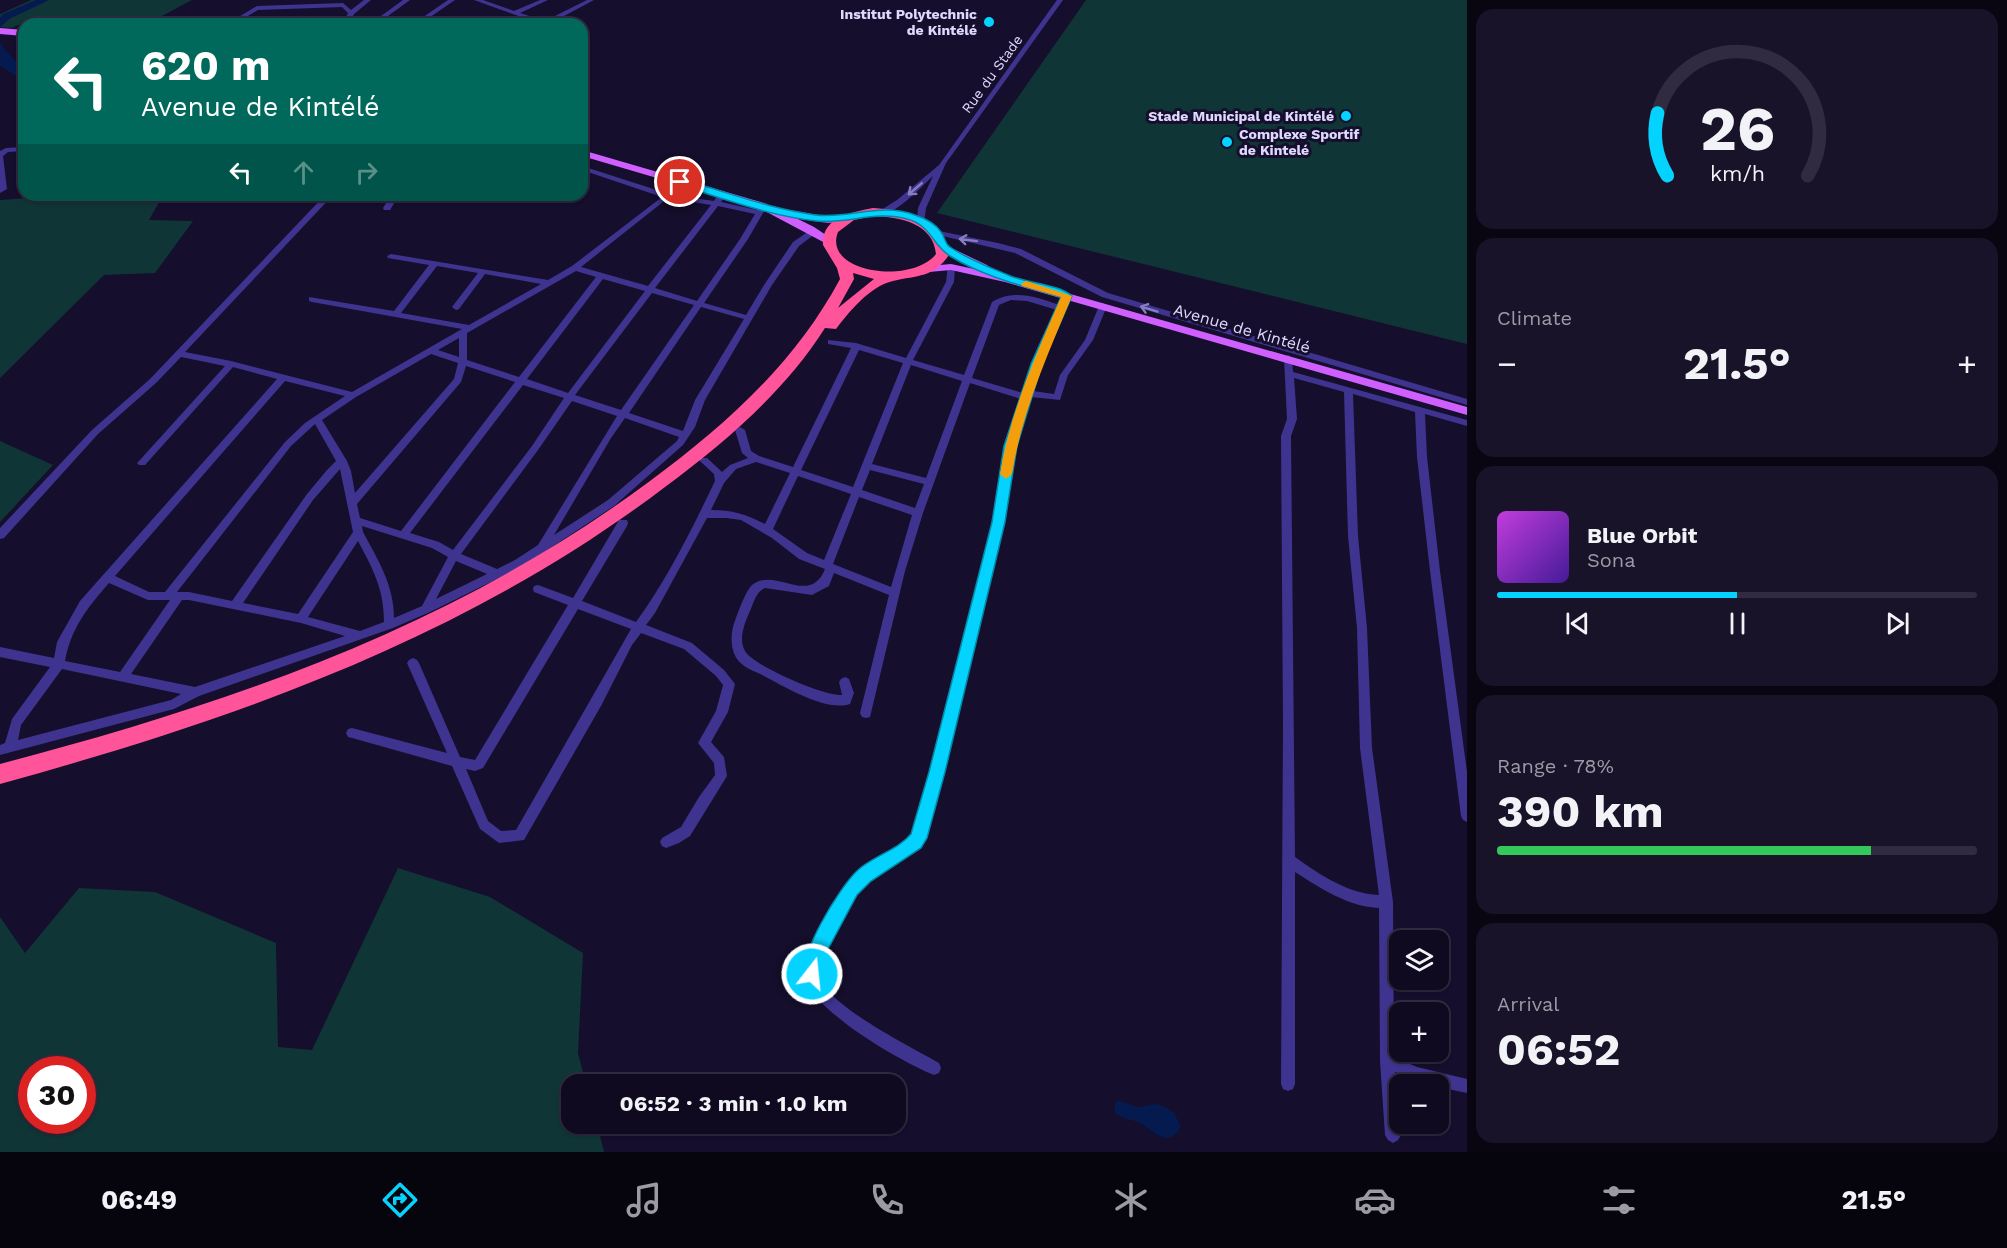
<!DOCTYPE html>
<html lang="en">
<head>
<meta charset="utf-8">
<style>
	:root { --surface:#100a21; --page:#19132a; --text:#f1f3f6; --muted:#9c9aa5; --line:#302b3f; --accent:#05d3ff }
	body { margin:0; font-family:"Work Sans",sans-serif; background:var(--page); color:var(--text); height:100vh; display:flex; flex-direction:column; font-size:22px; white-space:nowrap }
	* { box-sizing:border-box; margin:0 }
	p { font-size:20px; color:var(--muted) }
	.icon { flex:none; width:33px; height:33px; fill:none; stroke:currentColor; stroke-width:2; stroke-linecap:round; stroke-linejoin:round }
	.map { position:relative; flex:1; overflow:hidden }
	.side { display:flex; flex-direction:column; gap:9px; padding:9px; background:#090612; width:540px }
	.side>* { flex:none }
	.guide { position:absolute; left:18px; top:18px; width:570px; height:183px; border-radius:18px; box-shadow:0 2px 4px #0004,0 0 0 2px var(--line); background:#00695c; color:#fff; overflow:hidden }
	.buttons { position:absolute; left:1389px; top:930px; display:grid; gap:12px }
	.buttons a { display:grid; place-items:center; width:60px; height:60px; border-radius:12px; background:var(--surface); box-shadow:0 2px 4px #0004,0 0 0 2px var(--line); font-size:30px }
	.speed { position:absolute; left:18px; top:1056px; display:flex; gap:12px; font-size:30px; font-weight:700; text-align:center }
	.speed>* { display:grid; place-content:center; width:78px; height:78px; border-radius:50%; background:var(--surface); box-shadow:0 2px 4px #0004,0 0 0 2px var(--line); line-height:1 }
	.speed .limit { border:9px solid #d22; background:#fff; color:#111 }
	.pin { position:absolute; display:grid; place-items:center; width:51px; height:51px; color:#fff; margin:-26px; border:3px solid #fff; border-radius:50%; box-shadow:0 2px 6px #0007 }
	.me { position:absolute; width:66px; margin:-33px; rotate:16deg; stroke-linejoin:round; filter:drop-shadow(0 0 4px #0008) }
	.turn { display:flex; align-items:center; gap:21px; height:126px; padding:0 24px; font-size:27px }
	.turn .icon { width:78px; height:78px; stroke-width:2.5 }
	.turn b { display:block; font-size:42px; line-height:51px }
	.lanes { display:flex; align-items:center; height:57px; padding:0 24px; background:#0003; justify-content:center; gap:30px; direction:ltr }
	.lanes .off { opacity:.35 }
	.big { font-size:45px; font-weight:700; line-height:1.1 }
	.side .widget { flex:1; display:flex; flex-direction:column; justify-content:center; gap:9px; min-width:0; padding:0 21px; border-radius:18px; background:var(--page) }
	.side .dial { align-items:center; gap:0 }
	.dial svg { height:156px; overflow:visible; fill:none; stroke:var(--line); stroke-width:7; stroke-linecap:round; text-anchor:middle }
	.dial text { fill:var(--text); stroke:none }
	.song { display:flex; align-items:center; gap:18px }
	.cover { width:72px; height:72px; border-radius:9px; background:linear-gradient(135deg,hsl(290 70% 55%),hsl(260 70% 35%)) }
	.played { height:6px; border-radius:3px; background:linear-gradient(90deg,var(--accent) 50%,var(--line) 50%) }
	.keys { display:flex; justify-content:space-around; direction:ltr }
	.heat { display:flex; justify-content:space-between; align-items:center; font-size:33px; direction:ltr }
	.charge { height:9px; border-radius:4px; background:linear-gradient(90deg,#34c759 78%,var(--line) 0) }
	.trip { position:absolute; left:561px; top:1074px; width:345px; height:60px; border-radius:18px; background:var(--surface); box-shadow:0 2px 4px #0004,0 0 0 2px var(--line); font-weight:700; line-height:60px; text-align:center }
	.menu { display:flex; height:96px; justify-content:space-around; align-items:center; background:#06040d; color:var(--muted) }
	.menu .icon { width:42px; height:42px }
	.menu .current { color:var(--accent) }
	.menu b { font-size:27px; color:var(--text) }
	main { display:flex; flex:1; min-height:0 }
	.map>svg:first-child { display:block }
	.green { fill:#103536; fill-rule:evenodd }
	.water { fill:#051a4e }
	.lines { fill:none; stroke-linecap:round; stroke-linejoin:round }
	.river { fill:#051a4e; fill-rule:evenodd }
	.street { fill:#3e3490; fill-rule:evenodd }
	.primary { fill:#cf60ff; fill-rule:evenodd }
	.highway { fill:#ff5499; fill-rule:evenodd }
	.oneway { stroke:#877ec2 }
	.route { fill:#05d3ff; stroke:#0389a6; stroke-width:1.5 }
	.slow { fill:#f59e0b }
	.poi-dot { fill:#05d3ff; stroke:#150e2c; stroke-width:2 }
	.labels { text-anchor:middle; stroke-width:6; stroke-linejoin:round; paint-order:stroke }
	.far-poi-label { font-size:14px; font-weight:bold; fill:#e0d9ff; stroke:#150e2c; text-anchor:end }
	.far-street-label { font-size:14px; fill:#e0d9ff; stroke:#150e2c }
	.street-label { font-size:16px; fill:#e0d9ff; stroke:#150e2c }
</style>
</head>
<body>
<main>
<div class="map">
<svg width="1467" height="1152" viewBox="0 0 1467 1152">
	<rect width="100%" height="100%" fill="#150e2c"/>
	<g class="green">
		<path d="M 31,0 L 36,0 L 32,4 L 10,12 L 12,17 L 48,0 L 192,0 L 147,24 L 63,24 L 32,18 L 12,28 L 0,27 L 0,14 Z"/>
		<path d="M 1086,0 L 1467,0 L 1467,344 L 937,213 Z"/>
		<path d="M 72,195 L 163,195 L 149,220 L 193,221 L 155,273 L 104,275 L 0,378 L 0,200 Z"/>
		<path d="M 0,441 L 53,465 L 0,522 Z"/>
		<path d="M 398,868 L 490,897 L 583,953 L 578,1053 L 586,1084 L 572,1084 L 572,1124 L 597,1124 L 604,1152 L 0,1152 L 0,917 L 25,953 L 79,888 L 155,892 L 276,943 L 278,1047 L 312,1050 ZM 32,1070 L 82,1070 L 82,1120 L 32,1120 Z"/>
	</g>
	<g class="water">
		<path d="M 0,43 L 24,71 L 24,81 L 0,66 Z"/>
		<path d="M 1118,1100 L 1137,1107 L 1156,1104 L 1165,1107 L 1174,1113 L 1181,1126 C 1168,1151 1154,1130 1138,1122 C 1130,1119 1122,1119 1115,1113 L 1115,1104 Z"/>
	</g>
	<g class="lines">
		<path class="river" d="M 36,0 L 49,0 L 11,18 L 0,27 L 0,18 L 3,14 Z"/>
		<g class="street">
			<path d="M 364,0 L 371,0 L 354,14 L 349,24 L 343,24 L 348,13 L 342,7 L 258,10 L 234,24 L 227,24 L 257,6 L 343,3 L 351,10 Z"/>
			<path d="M 403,0 L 410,0 L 377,24 L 370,24 Z"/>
			<path d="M 448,0 L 455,0 L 420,24 L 413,24 Z"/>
			<path d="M 474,0 L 483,0 L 514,11 L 540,0 L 548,0 L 520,13 L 545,21 L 587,0 L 594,0 L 549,24 L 541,24 Z"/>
			<path d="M 1057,0 L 1063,0 L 946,163 L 926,208 L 924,223 L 917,221 L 918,208 L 933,176 C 922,186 897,214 881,214 L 881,210 L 897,200 L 939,165 Z"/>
			<path d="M 24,147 L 24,151 L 8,152 L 3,156 L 7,189 L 0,193 L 0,151 L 6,148 Z"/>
			<path d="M 582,166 L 666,193 L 677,180 L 683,180 L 683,184 L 672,195 L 714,201 L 720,192 L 723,192 L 727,194 L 721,202 L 757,210 L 760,204 L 766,204 L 767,206 L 748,239 L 704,303 L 746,315 L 764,285 L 793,242 L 812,229 L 819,231 L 799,246 L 772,285 L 705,400 L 695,427 L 683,445 L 614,506 L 523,566 L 430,612 L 393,628 L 199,696 L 174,709 L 0,755 L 0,745 L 5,743 L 12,719 L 50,667 L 0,657 L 0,647 L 54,658 L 57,642 L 80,601 L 277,379 L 233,367 L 145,465 L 139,465 L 137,463 L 139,461 L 225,366 L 181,357 L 156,383 L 98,434 L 4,538 L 0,539 L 0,528 L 92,430 L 150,379 L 325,195 L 333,195 L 185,352 L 231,361 L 352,392 L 462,329 L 312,302 L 309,301 L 309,297 L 394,311 L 429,265 L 388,258 L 387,256 L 391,254 L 548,280 L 572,266 L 662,197 L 582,170 ZM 668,198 L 711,205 L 648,286 L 581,267 ZM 718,206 L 755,214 L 740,239 L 697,301 L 655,288 ZM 437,266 L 478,273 L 452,307 L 456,310 L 459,309 L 485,274 L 541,284 L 469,325 L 401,313 ZM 576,271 L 596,277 L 519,377 L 467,360 L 467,333 ZM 603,279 L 645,291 L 568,393 L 527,379 ZM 652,293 L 694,305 L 621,410 L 575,395 ZM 701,307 L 744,319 L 695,400 L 683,431 L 629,413 ZM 459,338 L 459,357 L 438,350 ZM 431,354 L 458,363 L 454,379 L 355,493 L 351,471 L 347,461 L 322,420 L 356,397 ZM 466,366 L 515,382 L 401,531 L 360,518 L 357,504 L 461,382 ZM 285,381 L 345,396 L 305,423 L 285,442 L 165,592 L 149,592 L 115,576 ZM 523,385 L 564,398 L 532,446 L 453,550 L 439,542 L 410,533 ZM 572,401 L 617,416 L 538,545 L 515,560 L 497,569 L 461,554 L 538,450 ZM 625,418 L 679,437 L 677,441 L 608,500 L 554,535 L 611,438 ZM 315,424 L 336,461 L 327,470 L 307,494 L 232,601 L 189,592 L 177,592 L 291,446 ZM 340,469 L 353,532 L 298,614 L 243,603 L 313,500 ZM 362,526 L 432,548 L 448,557 L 422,606 L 394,618 C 394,585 378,560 363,532 ZM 358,541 C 373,569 384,589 384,622 L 360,631 L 308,617 ZM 456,561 L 487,574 L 436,599 ZM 109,583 L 148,600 L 170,600 L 120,672 L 65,661 C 71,628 88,607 109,583 ZM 182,600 L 189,600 L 301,623 L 345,636 L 195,687 L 131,674 ZM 62,669 L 181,694 L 171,700 L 18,740 L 21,725 Z"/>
			<path d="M 391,195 L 399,195 L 390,210 L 384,210 L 383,208 Z"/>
			<path d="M 440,195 L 448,195 L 441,201 L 437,199 Z"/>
			<path d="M 934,230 L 998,243 L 1021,249 L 1108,293 L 1467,399 L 1467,405 L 1102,297 L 1015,253 L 934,234 Z"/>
			<path d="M 948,265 L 951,265 L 955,267 L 954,282 L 913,360 L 964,375 L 992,302 C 1014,289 1036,297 1059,305 L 1064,293 L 1067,293 L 1071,295 L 1041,364 L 1033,391 L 1054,394 L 1060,375 L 1085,340 L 1099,306 L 1103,303 L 1107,306 L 1093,340 L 1068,375 L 1060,400 L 1031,397 L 1015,446 L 1004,522 L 925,835 C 913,859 889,864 869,879 C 853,892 845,912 836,929 C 829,943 816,958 819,975 C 824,1004 913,1048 939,1063 L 941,1068 L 939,1073 L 934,1075 C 902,1062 807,1009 805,973 C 804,955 817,938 825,923 C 834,907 840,889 854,876 C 872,857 902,854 915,830 L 994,522 L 1005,446 L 1021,399 L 970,383 L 923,513 L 905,571 L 870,717 L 866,718 L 862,717 L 860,713 L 889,595 L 834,573 L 829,586 L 812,595 L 765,588 C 756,592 754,602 750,611 C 745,622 738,639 745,651 C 752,665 825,697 842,695 L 839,682 L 841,679 L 845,677 L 849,679 L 854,693 L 850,704 C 826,712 785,687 764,676 C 757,672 749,670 743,665 C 731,656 730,640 733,627 C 736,617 745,592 752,585 C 775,566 810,607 825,569 L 799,559 L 772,538 L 741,520 L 726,518 L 707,518 L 655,613 L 646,625 L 692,643 L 724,670 L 735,684 L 728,712 L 711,742 L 724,757 L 727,776 L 690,836 L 679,843 L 666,848 L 662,846 L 660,842 L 662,838 L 681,827 L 699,797 L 715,775 L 714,763 L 698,743 L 716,711 L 723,685 L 716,676 L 684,649 L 641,633 L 632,645 L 601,706 L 524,840 L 499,843 L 480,829 L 452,766 L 352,738 L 348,737 L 346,733 L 348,729 L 352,728 L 447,753 L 407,663 L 409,660 L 413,658 L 417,660 L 419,663 L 460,757 L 475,760 L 568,605 L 534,592 L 533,589 L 534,586 L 538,585 L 573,598 L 619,520 L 627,520 L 628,523 L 627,526 L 582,601 L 636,622 C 668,578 692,529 715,481 L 714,474 L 701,462 L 699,460 L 701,458 L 707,458 L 722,472 L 730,465 L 748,458 L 742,453 L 735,430 L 740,427 L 745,430 L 751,451 L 759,456 L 793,467 L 851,348 L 828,344 L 828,340 L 856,343 L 906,358 L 946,282 ZM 1011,300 L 1027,301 L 1057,310 L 1033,364 L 1023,393 L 972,378 L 999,305 ZM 859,350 L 903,363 L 853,487 L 801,470 ZM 911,365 L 962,381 L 926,478 L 872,464 ZM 756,462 L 790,473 L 765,524 C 745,514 733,510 711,510 L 724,483 L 736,469 ZM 870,470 L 924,484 L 915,508 L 862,490 ZM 798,476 L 851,494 L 824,560 L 807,553 L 773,529 ZM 859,497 L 912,515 L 891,587 L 833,564 ZM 578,609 L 631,629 L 516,830 L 501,831 L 488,821 L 466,769 L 475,771 L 483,768 Z"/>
			<path d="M 1288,355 L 1292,358 L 1293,372 L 1467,420 L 1467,426 L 1425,414 L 1427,457 L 1440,571 L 1467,772 L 1467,822 L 1463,820 L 1461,816 L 1430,571 L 1417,457 L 1415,412 L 1353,394 L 1358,536 L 1367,628 L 1372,748 L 1393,902 L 1394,1057 L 1417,1067 L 1467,1079 L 1467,1093 L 1438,1087 L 1438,1084 L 1416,1081 L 1395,1072 L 1401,1135 L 1398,1140 L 1393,1143 L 1388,1140 L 1385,1135 L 1380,1061 L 1379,908 C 1349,907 1320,888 1295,872 L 1295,1084 L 1293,1089 L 1288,1091 L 1283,1089 L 1281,1084 L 1283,723 L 1281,436 L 1287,419 L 1284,358 ZM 1294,378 L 1344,392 L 1348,536 L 1357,628 L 1360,748 L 1379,895 C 1348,894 1319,874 1295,857 L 1291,436 L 1297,419 Z"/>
		</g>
		<g class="primary">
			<path d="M 0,28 L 24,30 L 24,36 L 0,34 Z"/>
			<path d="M 582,150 L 767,204 L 785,213 L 790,210 L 824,216 L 847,215 L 852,218 C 838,228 810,220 794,217 L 814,227 L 835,241 L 829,244 L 825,243 L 759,208 L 582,156 Z"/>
			<path d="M 943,244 L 987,265 L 989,267 L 983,270 L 979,269 L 939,249 L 939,245 Z"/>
			<path d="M 951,264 L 1011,277 L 1467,407 L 1467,415 L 1005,282 L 951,270 L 929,272 L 923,269 L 929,266 Z"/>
		</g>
		<path class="highway" d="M 873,208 C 905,210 945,218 949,255 C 933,278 918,275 893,281 C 870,286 849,312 836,329 L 825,328 C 785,391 725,443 665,487 C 466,638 239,718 0,784 L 0,764 C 233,703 455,626 650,481 C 726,425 795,363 840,279 L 837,268 L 823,245 C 821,217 853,212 873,208 ZM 873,216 C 900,217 933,223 936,254 C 912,285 822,273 838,232 L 854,220 ZM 853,273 L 874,279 L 838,308 L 854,279 Z"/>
	</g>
	<defs><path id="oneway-shaft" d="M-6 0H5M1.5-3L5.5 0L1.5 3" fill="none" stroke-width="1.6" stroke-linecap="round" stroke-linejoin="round" transform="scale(1.5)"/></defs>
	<g class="oneway">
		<use href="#oneway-shaft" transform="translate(915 189) rotate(139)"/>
		<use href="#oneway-shaft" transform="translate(968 240) rotate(-173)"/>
		<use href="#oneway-shaft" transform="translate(1149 309) rotate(-163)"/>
	</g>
	<path class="route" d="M 680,179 C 725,191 769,209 816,215 C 850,219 881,202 915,215 C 924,218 936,224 941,232 C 945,237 945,244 950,247 C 967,259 989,267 1008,275 C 1025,283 1059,284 1072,296 L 1042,364 L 1017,446 L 1005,522 L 945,772 L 927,838 L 921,848 L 871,881 L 857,895 L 827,951 L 818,980 L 812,983 L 805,980 C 796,958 840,886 858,870 C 873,856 898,850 911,834 L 929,772 L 992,522 L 1004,446 L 1031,364 L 1061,297 C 1023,286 984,277 950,256 C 932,245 931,225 907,219 C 877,210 848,224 817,221 C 769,216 722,198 676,184 L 676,180 Z"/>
	<path class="slow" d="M 1026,281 L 1072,296 C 1048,354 1022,411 1012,474 L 1006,479 L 1000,474 C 1010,412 1036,355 1061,297 L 1022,286 L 1021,284 Z"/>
	<g class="poi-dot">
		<circle cx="989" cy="22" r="6"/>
		<circle cx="1346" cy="116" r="6"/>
		<circle cx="1227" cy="142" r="6"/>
	</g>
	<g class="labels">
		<g class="far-poi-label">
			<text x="977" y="19">Institut Polytechnic<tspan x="977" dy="16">de Kintélé</tspan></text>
			<text x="1334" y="121">Stade Municipal de Kintélé</text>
			<text x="1239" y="139" text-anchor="start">Complexe Sportif<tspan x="1239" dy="16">de Kintelé</tspan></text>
		</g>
		<g class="far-street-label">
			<text transform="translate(992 74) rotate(-54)" y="5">Rue du Stade</text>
		</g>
		<g class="street-label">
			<text transform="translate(1242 328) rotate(16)" y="6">Avenue de Kintélé</text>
		</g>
	</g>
</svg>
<div class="buttons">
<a><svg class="icon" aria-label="layers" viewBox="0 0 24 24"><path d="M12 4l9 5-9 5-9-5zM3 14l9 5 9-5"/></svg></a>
<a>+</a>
<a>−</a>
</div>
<div class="speed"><div class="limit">30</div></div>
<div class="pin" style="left:680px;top:182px;background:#d93025"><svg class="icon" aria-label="arrive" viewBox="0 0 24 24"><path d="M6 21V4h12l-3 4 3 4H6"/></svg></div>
<svg class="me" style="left:812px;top:974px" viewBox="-20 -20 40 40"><circle r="17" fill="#05d3ff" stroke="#fff" stroke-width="3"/><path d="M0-11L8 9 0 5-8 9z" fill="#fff"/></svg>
<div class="trip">06:52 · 3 min · 1.0 km</div>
<div class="guide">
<div class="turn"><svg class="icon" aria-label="left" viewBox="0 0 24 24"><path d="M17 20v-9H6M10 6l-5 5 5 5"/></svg><div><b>620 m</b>Avenue de Kintélé</div></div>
<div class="lanes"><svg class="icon" aria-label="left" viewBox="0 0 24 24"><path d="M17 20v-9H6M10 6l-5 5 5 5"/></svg><svg class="icon off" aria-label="ahead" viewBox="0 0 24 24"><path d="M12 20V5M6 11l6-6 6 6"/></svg><svg class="icon off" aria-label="right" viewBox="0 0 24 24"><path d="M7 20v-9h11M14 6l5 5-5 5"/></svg></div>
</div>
</div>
<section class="side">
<div class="widget dial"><svg viewBox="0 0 100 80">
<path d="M14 69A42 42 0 1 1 86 69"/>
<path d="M14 69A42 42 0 0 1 9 37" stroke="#05d3ff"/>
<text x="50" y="56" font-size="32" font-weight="700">26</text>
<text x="50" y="72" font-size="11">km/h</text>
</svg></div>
<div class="widget"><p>Climate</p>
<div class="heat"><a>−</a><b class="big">21.5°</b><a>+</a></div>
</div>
<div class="widget">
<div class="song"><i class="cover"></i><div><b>Blue Orbit</b><p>Sona</p></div></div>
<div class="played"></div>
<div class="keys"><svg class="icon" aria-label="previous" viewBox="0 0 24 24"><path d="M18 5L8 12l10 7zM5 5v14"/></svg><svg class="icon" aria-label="pause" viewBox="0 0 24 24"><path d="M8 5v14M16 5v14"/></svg><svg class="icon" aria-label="next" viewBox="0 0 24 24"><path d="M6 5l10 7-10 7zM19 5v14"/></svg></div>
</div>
<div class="widget"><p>Range · 78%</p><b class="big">390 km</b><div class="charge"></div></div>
<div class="widget"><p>Arrival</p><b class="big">06:52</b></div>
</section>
</main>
<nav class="menu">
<b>06:49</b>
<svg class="icon current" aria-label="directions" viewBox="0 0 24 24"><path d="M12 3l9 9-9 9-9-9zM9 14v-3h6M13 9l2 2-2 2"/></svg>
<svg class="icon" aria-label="music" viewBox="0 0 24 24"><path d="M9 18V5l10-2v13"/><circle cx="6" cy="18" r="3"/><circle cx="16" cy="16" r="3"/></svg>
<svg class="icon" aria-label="phone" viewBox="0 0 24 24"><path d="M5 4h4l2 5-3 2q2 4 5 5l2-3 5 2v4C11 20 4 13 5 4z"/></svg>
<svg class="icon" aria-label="climate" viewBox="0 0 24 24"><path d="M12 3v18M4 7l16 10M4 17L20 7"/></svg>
<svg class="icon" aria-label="car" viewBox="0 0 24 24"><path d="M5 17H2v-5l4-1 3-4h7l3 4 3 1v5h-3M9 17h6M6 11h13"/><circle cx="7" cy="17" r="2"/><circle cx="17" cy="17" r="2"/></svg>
<svg class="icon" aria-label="filters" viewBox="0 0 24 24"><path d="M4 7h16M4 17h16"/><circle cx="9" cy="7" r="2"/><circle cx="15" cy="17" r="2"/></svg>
<b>21.5°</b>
</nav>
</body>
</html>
